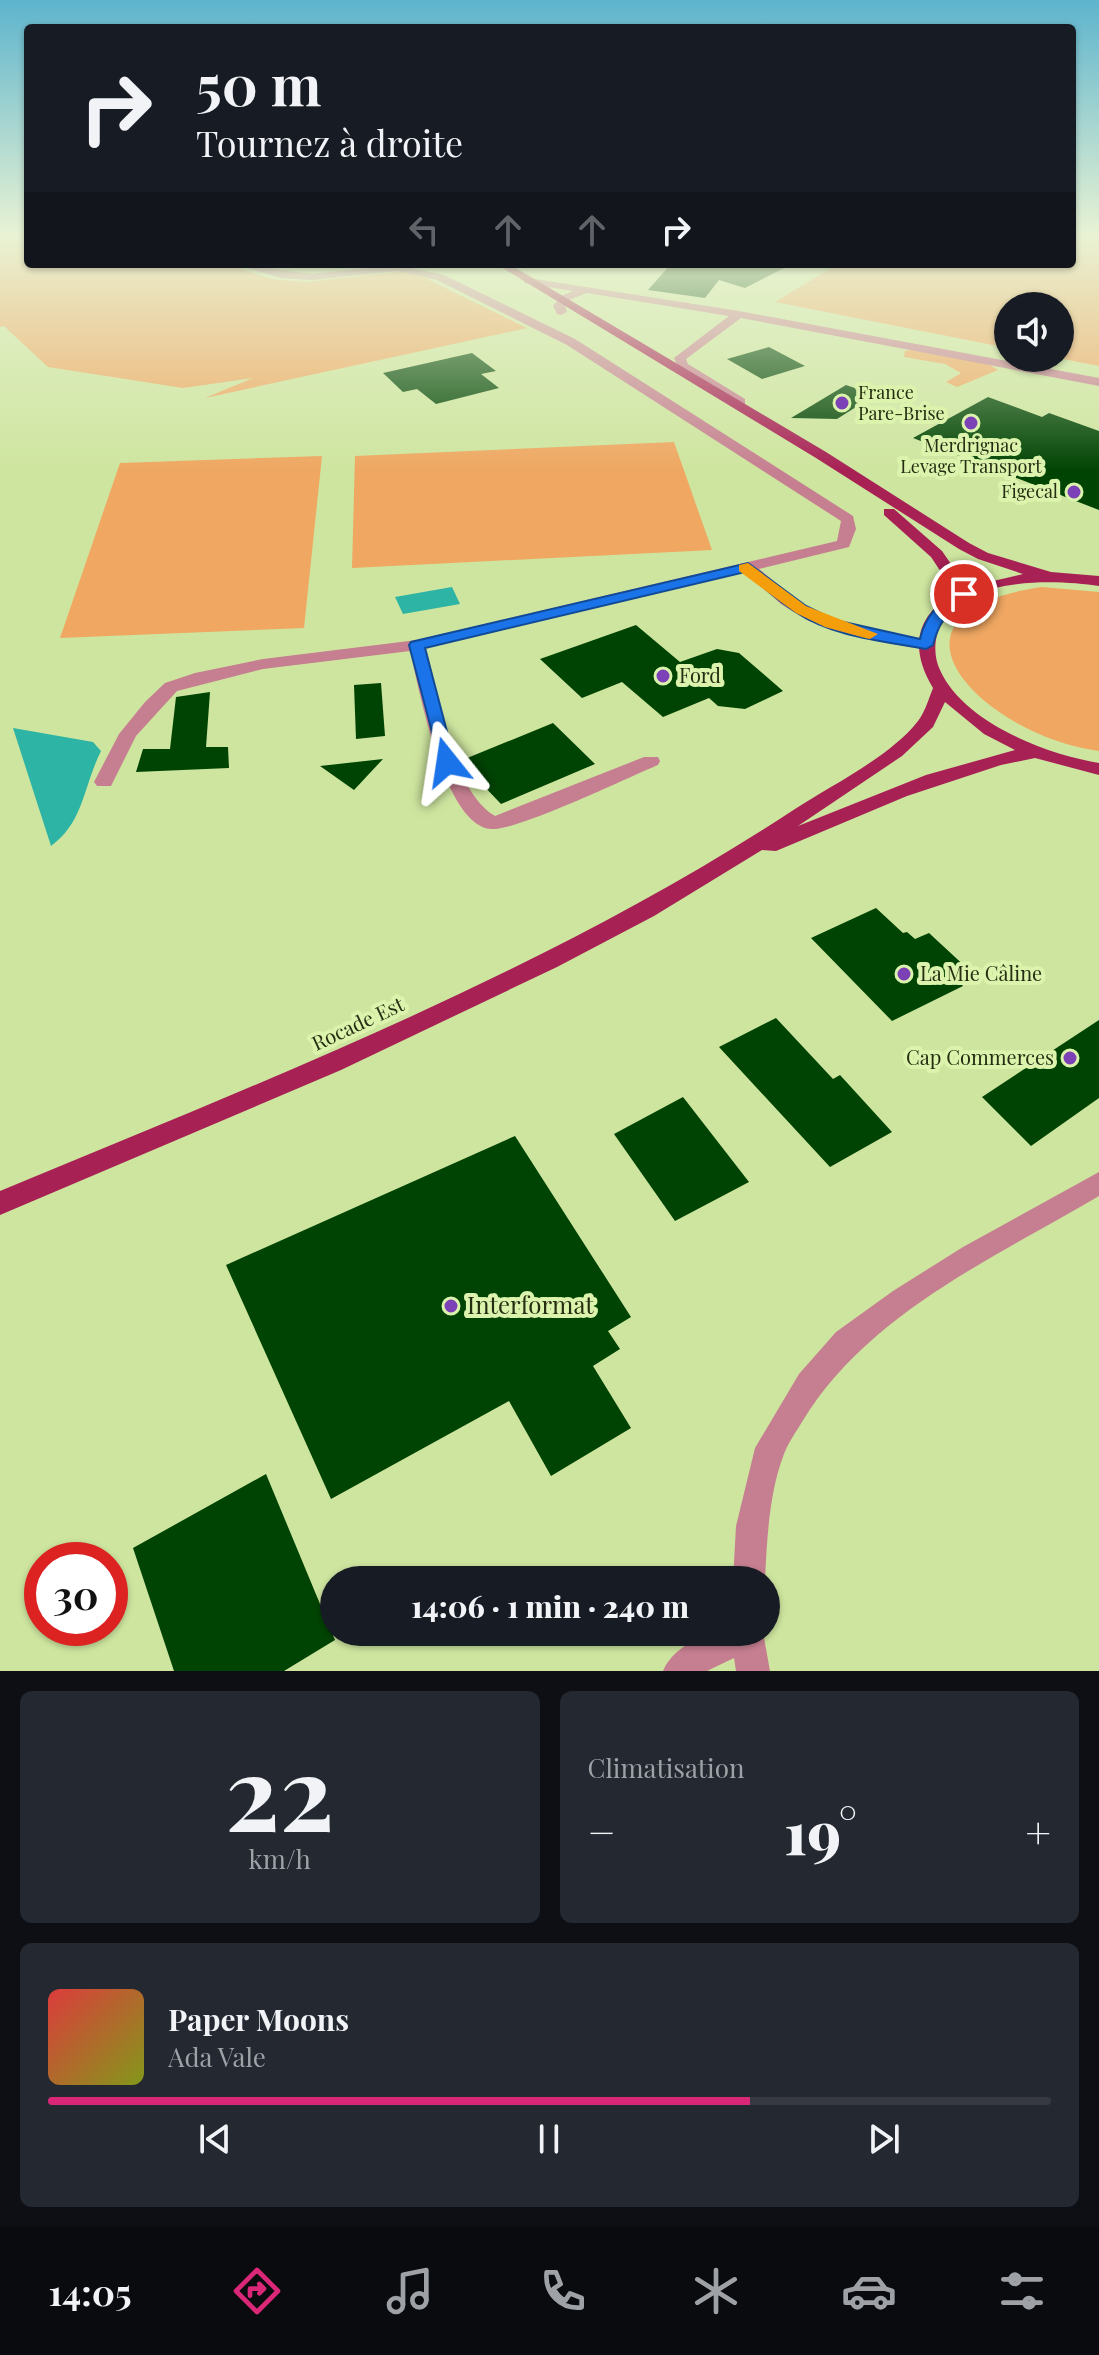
<!DOCTYPE html>
<html lang="fr">
<head>
<meta charset="utf-8">
<style>
	:root { --surface:#171b24; --page:#242831; --text:#f1f3f6; --muted:#9ea1a6; --line:#363941; --accent:#db2777 }
	body { margin:0; font-family:"Playfair Display",serif; background:var(--page); color:var(--text); height:100vh; display:flex; flex-direction:column; font-size:30px; white-space:nowrap }
	* { box-sizing:border-box; margin:0 }
	p { font-size:26px; color:var(--muted) }
	.icon { flex:none; width:44px; height:44px; fill:none; stroke:currentColor; stroke-width:2; stroke-linecap:round; stroke-linejoin:round }
	.map { position:relative; height:1671px; overflow:hidden }
	.drawer { display:flex; flex-direction:column; gap:20px; padding:20px; background:#0d0f14; flex:1 }
	.drawer>* { flex:none }
	.guide { position:absolute; left:24px; top:24px; width:1052px; height:244px; border-radius:8px; box-shadow:0 2px 6px #0004; background:#171b24; color:var(--text); overflow:hidden }
	.buttons { position:absolute; left:994px; top:292px; display:grid; gap:16px }
	.buttons a { display:grid; place-items:center; width:80px; height:80px; border-radius:50%; background:var(--surface); box-shadow:0 2px 6px #0004; font-size:40px }
	.speed { position:absolute; left:24px; top:1542px; display:flex; gap:16px; font-size:40px; font-weight:700; text-align:center }
	.speed>* { display:grid; place-content:center; width:104px; height:104px; border-radius:50%; background:var(--surface); box-shadow:0 2px 6px #0004; line-height:1 }
	.speed .limit { border:12px solid #d22; background:#fff; color:#111 }
	.pin { position:absolute; display:grid; place-items:center; width:68px; height:68px; color:#fff; margin:-34px; border:4px solid #fff; border-radius:50%; box-shadow:0 2px 8px #0007 }
	.me { position:absolute; width:88px; margin:-44px; rotate:345deg; stroke-linejoin:round; filter:drop-shadow(0 0 6px #0008) }
	.turn { display:flex; align-items:center; gap:28px; height:168px; padding:0 40px; font-size:36px }
	.turn .icon { width:104px; height:104px; stroke-width:2.5 }
	.turn b { display:block; font-size:56px; line-height:68px }
	.lanes { display:flex; align-items:center; height:76px; padding:0 40px; background:#0003; justify-content:center; gap:40px; direction:ltr }
	.lanes .off { opacity:.35 }
	.big { font-size:60px; font-weight:800; line-height:1.1 }
	.drawer .tile { flex:1; display:flex; flex-direction:column; justify-content:center; gap:12px; min-width:0; padding:0 28px; border-radius:12px; background:var(--page) }
	.drawer .dial { align-items:center; gap:0 }
	.dial b { font-size:104px; line-height:1 }
	.song { display:flex; align-items:center; gap:24px }
	.cover { width:96px; height:96px; border-radius:12px; background:linear-gradient(135deg,hsl(0 70% 55%),hsl(70 70% 35%)) }
	.played { height:8px; border-radius:4px; background:linear-gradient(90deg,var(--accent) 70%,var(--line) 70%) }
	.keys { display:flex; justify-content:space-around; direction:ltr }
	.heat { display:flex; justify-content:space-between; align-items:center; font-size:44px; direction:ltr }
	.drawer .tiles { flex:1; display:grid; gap:20px; grid-template-columns:1fr 1fr }
	.tile:last-child { grid-column:span 2 }
	.trip { position:absolute; left:320px; top:1566px; width:460px; height:80px; border-radius:40px; background:var(--surface); box-shadow:0 2px 6px #0004; font-weight:800; line-height:80px; text-align:center }
	.menu { display:flex; height:128px; justify-content:space-around; align-items:center; background:#090b0e; color:var(--muted) }
	.menu .icon { width:56px; height:56px }
	.menu .selected { color:var(--accent) }
	.menu b { font-size:36px; color:var(--text) }
	.map>svg:first-child { display:block }
	.green { fill:#efa762 }
	.water { fill:#2db4a5 }
	.building { fill:#004403 }
	.lines { fill:none; stroke-linecap:round; stroke-linejoin:round }
	.minor { fill:#c67f91; fill-rule:evenodd }
	.primary { fill:#a72155; fill-rule:evenodd }
	.route { fill:#1a73e8; stroke:#114b97; stroke-width:2 }
	.slow { fill:#f59e0b }
	.poi-dot { fill:#7c41b7; stroke:#dbf3ac; stroke-width:3 }
	.labels { text-anchor:middle; stroke-width:8; stroke-linejoin:round; paint-order:stroke }
	.far-poi-label { font-size:18px; fill:#252e12; stroke:#dbf3ac; text-anchor:start }
	.poi-label { font-size:20px; fill:#252e12; stroke:#dbf3ac; text-anchor:start }
	.street-label { font-size:20px; fill:#252e12; stroke:#dbf3ac }
	.near-poi-label { font-size:24px; fill:#252e12; stroke:#dbf3ac; text-anchor:start }
</style>
</head>
<body>
<div class="map">
<svg width="1099" height="1671" viewBox="0 0 1099 1671">
	<rect width="100%" height="100%" fill="#cee59f"/>
	<g class="green">
		<path d="M 0,237 L 28,237 L 28,264 L 227,264 L 271,279 L 307,282 L 404,271 L 415,273 L 527,328 L 205,398 L 253,378 L 183,388 L 48,367 L 4,326 L 0,327 Z"/>
		<path d="M 1072,237 L 1099,239 L 1099,366 L 1058,358 L 1060,306 L 1008,306 L 1008,348 L 775,302 L 838,264 L 1072,264 Z"/>
		<path d="M 912,350 L 988,364 L 998,370 L 957,387 L 946,382 L 961,373 L 945,364 L 904,357 L 905,351 Z"/>
		<path d="M 674,442 L 712,550 L 352,568 L 355,456 Z"/>
		<path d="M 322,456 L 304,628 L 60,638 L 120,463 Z"/>
		<path d="M 1042,587 L 1099,592 L 1099,751 C 990,738 856,614 1042,587 Z"/>
	</g>
	<g class="water">
		<path d="M 452,587 L 460,604 L 403,614 L 395,597 Z"/>
		<path d="M 13,728 L 93,742 L 101,751 C 83,787 84,822 51,846 Z"/>
	</g>
	<g class="building">
		<path d="M 671,264 L 792,264 L 745,288 L 719,280 L 705,298 L 648,290 Z"/>
		<path d="M 769,347 L 805,366 L 762,379 L 727,359 Z"/>
		<path d="M 472,353 L 496,371 L 481,374 L 499,388 L 436,404 L 417,389 L 403,392 L 383,373 Z"/>
		<path d="M 846,385 L 875,395 L 837,419 L 791,418 Z"/>
		<path d="M 988,397 L 1042,417 L 1049,413 L 1099,431 L 1099,510 L 913,438 Z"/>
		<path d="M 636,625 L 680,662 L 717,649 L 739,653 L 783,691 L 745,709 L 718,706 L 709,698 L 663,717 L 622,682 L 582,698 L 540,659 Z"/>
		<path d="M 381,683 L 385,736 L 356,739 L 354,685 Z"/>
		<path d="M 210,692 L 206,747 L 228,747 L 229,768 L 136,772 L 143,749 L 170,749 L 176,697 Z"/>
		<path d="M 553,723 L 595,764 L 501,804 L 460,761 Z"/>
		<path d="M 383,759 L 354,790 L 320,766 Z"/>
		<path d="M 876,908 L 903,933 L 907,932 L 915,939 L 929,933 L 969,970 L 955,977 L 963,986 L 892,1021 L 811,938 Z"/>
		<path d="M 776,1018 L 833,1079 L 840,1075 L 892,1132 L 830,1167 L 719,1047 Z"/>
		<path d="M 1099,1020 L 1099,1098 L 1031,1146 L 982,1097 Z"/>
		<path d="M 683,1097 L 749,1182 L 675,1221 L 614,1134 Z"/>
		<path d="M 515,1136 L 631,1317 L 608,1331 L 620,1349 L 593,1366 L 631,1428 L 551,1476 L 509,1401 L 331,1499 L 226,1265 Z"/>
		<path d="M 266,1474 L 335,1640 L 284,1671 L 174,1671 L 133,1548 Z"/>
	</g>
	<g class="lines">
		<g class="minor">
			<path d="M 235,264 L 312,274 L 397,265 L 444,275 L 575,339 L 853,516 L 856,529 L 849,547 L 759,569 C 779,585 798,603 821,614 C 856,631 895,632 932,641 L 934,645 L 926,650 L 862,638 L 809,621 L 781,604 L 745,572 L 426,648 C 438,694 452,791 495,816 L 644,757 L 658,757 L 660,761 L 658,765 C 627,778 517,831 491,829 C 444,826 419,688 410,651 L 263,669 L 177,691 L 136,736 L 111,786 L 97,786 L 94,782 L 119,734 L 145,702 L 165,683 L 195,673 L 263,659 L 417,640 L 837,541 L 841,521 L 567,345 L 437,280 L 397,271 L 312,280 L 280,278 Z"/>
			<path d="M 528,278 L 739,311 L 1099,378 L 1099,386 L 741,318 L 686,359 L 688,364 L 745,399 L 745,405 L 740,406 L 679,369 L 674,358 L 729,316 L 587,293 L 569,300 L 565,306 L 567,312 L 561,315 L 557,314 L 553,306 L 561,296 L 573,291 L 524,283 L 524,279 Z"/>
			<path d="M 1099,1172 L 1099,1196 C 994,1258 867,1314 802,1422 C 796,1432 788,1443 784,1454 C 769,1493 767,1539 765,1580 L 733,1580 L 736,1526 L 755,1448 L 799,1374 L 836,1332 L 893,1291 L 963,1247 Z"/>
			<path d="M 715,1632 L 763,1632 L 770,1671 L 736,1671 L 734,1658 L 707,1671 L 663,1671 C 672,1650 694,1639 715,1632 Z"/>
		</g>
		<path class="primary" d="M 496,264 L 509,264 L 826,452 L 969,543 L 988,553 L 1051,572 L 1099,576 L 1099,586 C 1051,579 954,576 937,635 C 934,646 935,660 940,670 C 964,723 1046,754 1099,763 L 1099,775 L 1035,758 L 1001,765 L 907,796 L 776,851 L 762,850 L 654,916 L 557,967 L 341,1070 L 0,1215 L 0,1191 C 272,1078 548,971 795,809 C 832,785 891,756 918,721 C 925,712 929,698 933,688 C 910,650 914,616 955,593 L 931,557 L 884,515 L 884,509 L 894,509 L 942,551 L 967,587 L 1023,574 L 978,559 L 959,549 L 816,458 ZM 945,702 L 984,734 L 1015,750 L 926,775 L 798,826 L 902,756 L 933,727 Z"/>
	</g>
	<linearGradient id="sky" x2="0" y2="1"><stop stop-color="#5db4cd"/><stop offset="0.5" stop-color="#e9f3d4"/><stop offset="1" stop-color="#e9f3d4" stop-opacity="0"/></linearGradient>
	<rect width="1099" height="471" fill="url(#sky)"/>
	<path class="route" d="M 748,563 L 806,606 L 835,620 L 920,639 C 925,616 942,597 964,589 L 972,594 C 952,614 941,613 933,645 L 926,649 C 882,641 832,637 794,611 C 777,600 761,585 745,572 L 425,648 L 455,762 L 447,767 L 441,766 L 409,645 L 411,642 Z"/>
	<path class="slow" d="M 748,563 L 806,606 L 878,634 L 870,639 L 865,638 L 825,627 L 796,613 L 739,571 L 739,565 Z"/>
	<g class="poi-dot">
		<circle cx="842" cy="403" r="8"/>
		<circle cx="971" cy="423" r="8"/>
		<circle cx="1074" cy="492" r="8"/>
		<circle cx="663" cy="676" r="8"/>
		<circle cx="904" cy="974" r="8"/>
		<circle cx="1070" cy="1058" r="8"/>
		<circle cx="451" cy="1306" r="8"/>
	</g>
	<g class="labels">
		<g class="far-poi-label">
			<text x="858" y="399">France<tspan x="858" dy="21">Pare-Brise</tspan></text>
			<text x="971" y="452" text-anchor="middle">Merdrignac<tspan x="971" dy="21">Levage Transport</tspan></text>
			<text x="1058" y="498" text-anchor="end">Figecal</text>
		</g>
		<g class="poi-label">
			<text x="679" y="683">Ford</text>
			<text x="920" y="981">La Mie Câline</text>
			<text x="1054" y="1065" text-anchor="end">Cap Commerces</text>
		</g>
		<g class="street-label">
			<text transform="translate(358 1024) rotate(-25)" y="7">Rocade Est</text>
		</g>
		<g class="near-poi-label">
			<text x="467" y="1314">Interformat</text>
		</g>
	</g>
</svg>
<div class="buttons">
<a><svg class="icon" aria-label="sound" viewBox="0 0 24 24"><path d="M4 9h4l5-4v14l-5-4H4zM17 9q2 3 0 6"/></svg></a>
</div>
<div class="speed"><div class="limit">30</div></div>
<div class="pin" style="left:964px;top:594px;background:#d93025"><svg class="icon" aria-label="arrive" viewBox="0 0 24 24"><path d="M6 21V4h12l-3 4 3 4H6"/></svg></div>
<svg class="me" style="left:447px;top:762px" viewBox="-20 -20 40 40"><path d="M0-17L14 15 0 8-14 15z" fill="#1a73e8" stroke="#fff" stroke-width="4"/></svg>
<div class="trip">14:06 · 1 min · 240 m</div>
<div class="guide">
<div class="turn"><svg class="icon" aria-label="right" viewBox="0 0 24 24"><path d="M7 20v-9h11M14 6l5 5-5 5"/></svg><div><b>50 m</b>Tournez à droite</div></div>
<div class="lanes"><svg class="icon off" aria-label="left" viewBox="0 0 24 24"><path d="M17 20v-9H6M10 6l-5 5 5 5"/></svg><svg class="icon off" aria-label="ahead" viewBox="0 0 24 24"><path d="M12 20V5M6 11l6-6 6 6"/></svg><svg class="icon off" aria-label="ahead" viewBox="0 0 24 24"><path d="M12 20V5M6 11l6-6 6 6"/></svg><svg class="icon" aria-label="right" viewBox="0 0 24 24"><path d="M7 20v-9h11M14 6l5 5-5 5"/></svg></div>
</div>
</div>
<section class="drawer">
<div class="tiles">
<div class="tile dial"><b>22</b><p>km/h</p></div>
<div class="tile"><p>Climatisation</p>
<div class="heat"><a>−</a><b class="big">19°</b><a>+</a></div>
</div>
<div class="tile">
<div class="song"><i class="cover"></i><div><b>Paper Moons</b><p>Ada Vale</p></div></div>
<div class="played"></div>
<div class="keys"><svg class="icon" aria-label="previous" viewBox="0 0 24 24"><path d="M18 5L8 12l10 7zM5 5v14"/></svg><svg class="icon" aria-label="pause" viewBox="0 0 24 24"><path d="M8 5v14M16 5v14"/></svg><svg class="icon" aria-label="next" viewBox="0 0 24 24"><path d="M6 5l10 7-10 7zM19 5v14"/></svg></div>
</div>
</div>
</section>
<nav class="menu">
<b>14:05</b>
<svg class="icon selected" aria-label="directions" viewBox="0 0 24 24"><path d="M12 3l9 9-9 9-9-9zM9 14v-3h6M13 9l2 2-2 2"/></svg>
<svg class="icon" aria-label="music" viewBox="0 0 24 24"><path d="M9 18V5l10-2v13"/><circle cx="6" cy="18" r="3"/><circle cx="16" cy="16" r="3"/></svg>
<svg class="icon" aria-label="phone" viewBox="0 0 24 24"><path d="M5 4h4l2 5-3 2q2 4 5 5l2-3 5 2v4C11 20 4 13 5 4z"/></svg>
<svg class="icon" aria-label="climate" viewBox="0 0 24 24"><path d="M12 3v18M4 7l16 10M4 17L20 7"/></svg>
<svg class="icon" aria-label="car" viewBox="0 0 24 24"><path d="M5 17H2v-5l4-1 3-4h7l3 4 3 1v5h-3M9 17h6M6 11h13"/><circle cx="7" cy="17" r="2"/><circle cx="17" cy="17" r="2"/></svg>
<svg class="icon" aria-label="filters" viewBox="0 0 24 24"><path d="M4 7h16M4 17h16"/><circle cx="9" cy="7" r="2"/><circle cx="15" cy="17" r="2"/></svg>
</nav>
</body>
</html>
